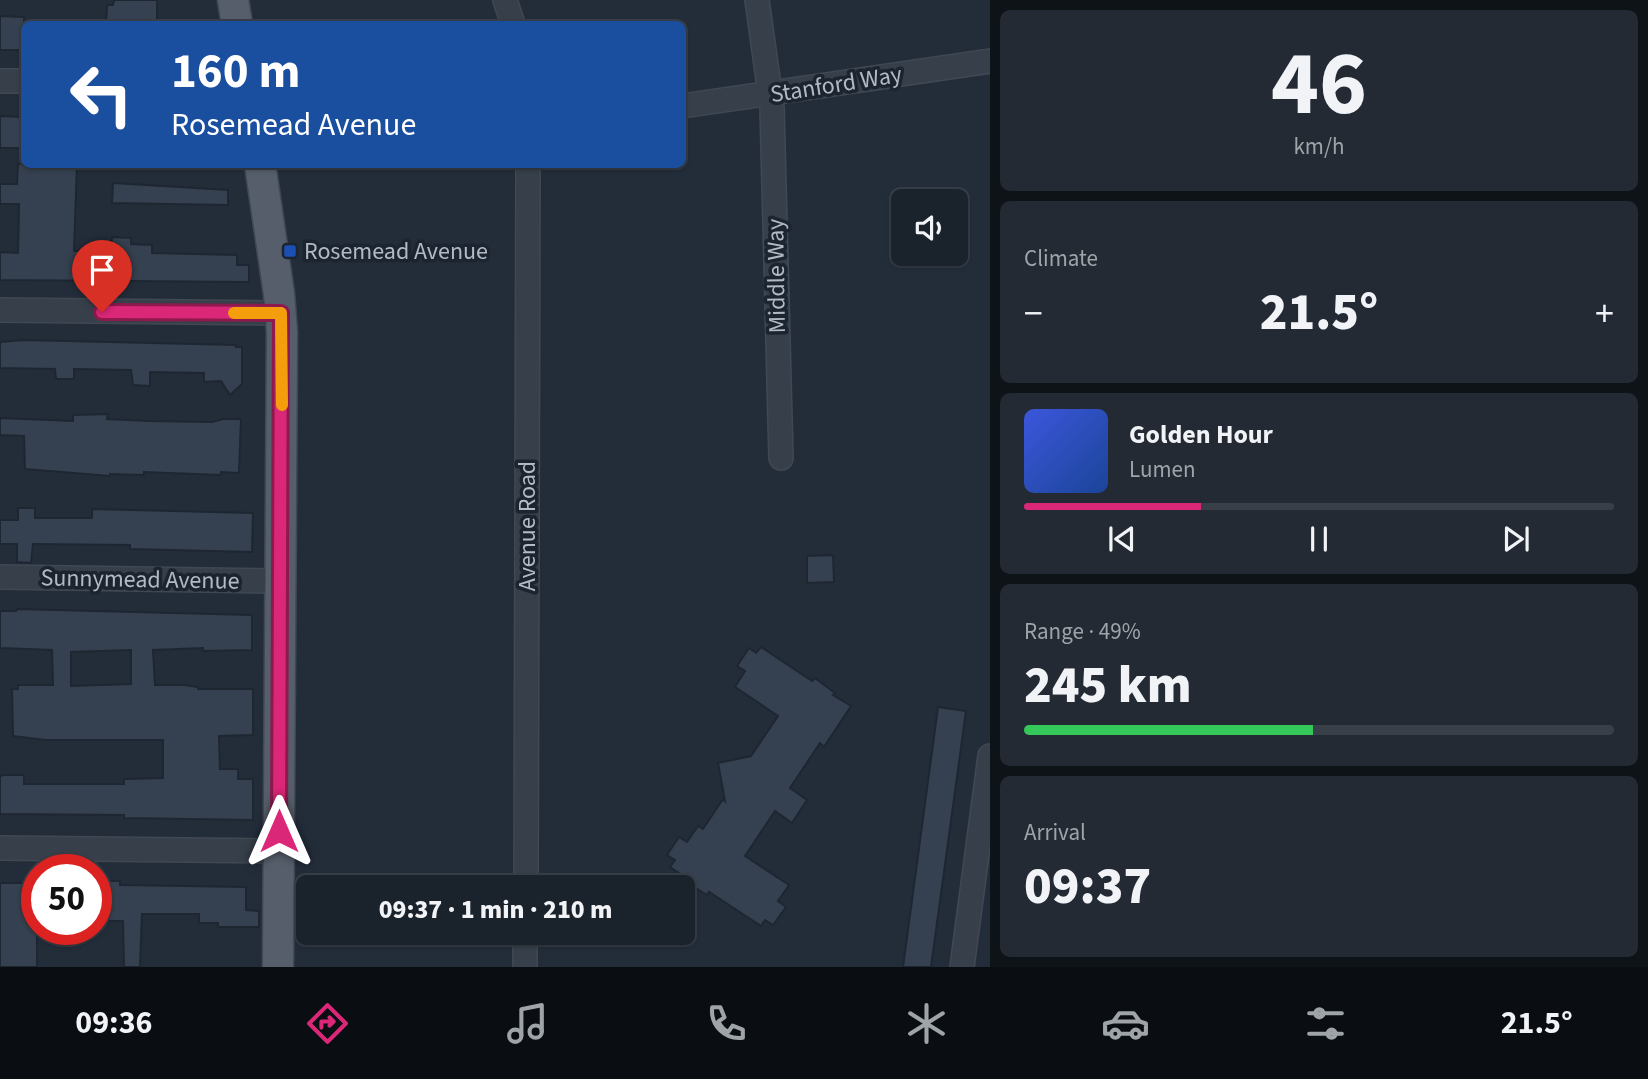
<!DOCTYPE html>
<html lang="en">
<head>
<meta charset="utf-8">
<style>
	:root { --surface:#1a222c; --page:#232a34; --text:#f1f3f6; --muted:#9fa4a9; --line:#383f48; --accent:#db2777 }
	body { margin:0; font-family:"Source Sans 3",sans-serif; background:var(--page); color:var(--text); height:100vh; display:flex; flex-direction:column; font-size:26px; white-space:nowrap }
	* { box-sizing:border-box; margin:0 }
	p { font-size:23px; color:var(--muted) }
	.icon { flex:none; width:38px; height:38px; fill:none; stroke:currentColor; stroke-width:2; stroke-linecap:round; stroke-linejoin:round }
	.map { position:relative; flex:1; overflow:hidden }
	.sheet { display:flex; flex-direction:column; gap:10px; padding:10px; background:#0e1318; width:658px }
	.sheet>* { flex:none }
	.guide { position:absolute; left:21px; top:21px; width:665px; height:147px; border-radius:10px; box-shadow:0 2px 5px #0004,0 0 0 2px var(--line); background:#1a4fa0; color:#fff; overflow:hidden }
	.fabs { position:absolute; left:891px; top:189px; display:grid; gap:14px }
	.fabs a { display:grid; place-items:center; width:77px; height:77px; border-radius:10px; background:var(--surface); box-shadow:0 2px 5px #0004,0 0 0 2px var(--line); font-size:35px }
	.speed { position:absolute; left:21px; top:854px; display:flex; gap:14px; font-size:35px; font-weight:700; text-align:center }
	.speed>* { display:grid; place-content:center; width:91px; height:91px; border-radius:50%; background:var(--surface); box-shadow:0 2px 5px #0004,0 0 0 2px var(--line); line-height:1 }
	.speed .limit { border:10px solid #d22; background:#fff; color:#111 }
	.pin { position:absolute; display:grid; place-items:center; width:60px; height:60px; color:#fff; margin:-72px -30px; border-radius:50% 50% 50% 0; rotate:-45deg; box-shadow:0 0 7px #0007 }
	.pin .icon { rotate:45deg }
	.me { position:absolute; width:77px; margin:-38px; rotate:0deg; stroke-linejoin:round; filter:drop-shadow(0 0 5px #0008) }
	.turn { display:flex; align-items:center; gap:24px; height:147px; padding:0 35px; font-size:32px }
	.turn .icon { width:91px; height:91px; stroke-width:2.5 }
	.turn b { display:block; font-size:49px; line-height:60px }
	.big { font-size:52px; font-weight:800; line-height:1.1 }
	.sheet .card { flex:1; display:flex; flex-direction:column; justify-content:center; gap:10px; min-width:0; padding:0 24px; border-radius:10px; background:var(--page) }
	.sheet .dial { align-items:center; gap:0 }
	.dial b { font-size:91px; line-height:1 }
	.song { display:flex; align-items:center; gap:21px }
	.cover { width:84px; height:84px; border-radius:10px; background:linear-gradient(135deg,hsl(230 70% 55%),hsl(220 70% 35%)) }
	.played { height:7px; border-radius:4px; background:linear-gradient(90deg,var(--accent) 30%,var(--line) 30%) }
	.keys { display:flex; justify-content:space-around; direction:ltr }
	.heat { display:flex; justify-content:space-between; align-items:center; font-size:38px; direction:ltr }
	.charge { height:10px; border-radius:5px; background:linear-gradient(90deg,#34c759 49%,var(--line) 0) }
	.trip { position:absolute; left:296px; top:875px; width:399px; height:70px; border-radius:10px; background:var(--surface); box-shadow:0 2px 5px #0004,0 0 0 2px var(--line); font-weight:800; line-height:70px; text-align:center }
	.tabs { display:flex; height:112px; justify-content:space-around; align-items:center; background:#0a0e12; color:var(--muted) }
	.tabs .icon { width:49px; height:49px }
	.tabs .on { color:var(--accent) }
	.tabs b { font-size:32px; color:var(--text) }
	main { display:flex; flex:1; min-height:0 }
	.map>svg:first-child { display:block }
	.building { fill:#354150; stroke:#1e2631; stroke-width:2; fill-rule:evenodd }
	.lines { fill:none; stroke-linecap:round; stroke-linejoin:round }
	.minor-casing { stroke:#404853; stroke-width:26 }
	.major-casing { stroke:#404853; stroke-width:33 }
	.minor { stroke:#373f4a; stroke-width:23 }
	.major { stroke:#555e6a; stroke-width:30 }
	.route-casing { stroke:#8e194d; stroke-width:18 }
	.route { stroke:#db2777; stroke-width:12 }
	.slow { stroke:#f59e0b; stroke-width:12 }
	.transit-dot { fill:#1a4fb4; stroke:#1c242f; stroke-width:2.5 }
	.labels { text-anchor:middle; stroke-width:7; stroke-linejoin:round; paint-order:stroke }
	.street-label { font-size:24px; fill:#b2bac6; stroke:#1c242f }
	.poi-label { font-size:24px; fill:#b2bac6; stroke:#1c242f; text-anchor:start }
</style>
</head>
<body>
<main>
<div class="map">
<svg width="990" height="967" viewBox="0 0 990 967">
	<rect width="100%" height="100%" fill="#232d3a"/>
	<g class="building">
		<path d="M 114,0 L 157,0 L 157,24 L 106,24 L 107,5 L 113,5 Z"/>
		<path d="M 0,16 L 24,17 L 24,50 L 0,50 Z"/>
		<path d="M 0,116 L 24,117 L 24,148 L 0,148 Z"/>
		<path d="M 18,164 L 77,164 L 74,251 L 111,251 L 112,237 L 131,238 L 131,244 L 152,245 L 152,253 L 237,255 L 237,265 L 249,265 L 249,282 L 0,280 L 0,252 L 18,253 L 19,204 L 0,204 L 0,184 L 17,184 Z"/>
		<path d="M 113,183 L 228,190 L 228,205 L 112,203 Z"/>
		<path d="M 24,340 L 236,345 L 236,347 L 242,347 L 242,384 L 230,395 L 221,381 L 204,382 L 204,373 L 150,372 L 150,386 L 133,385 L 131,370 L 74,369 L 74,379 L 56,379 L 55,369 L 0,368 L 0,342 Z"/>
		<path d="M 108,414 L 107,419 L 149,421 L 212,422 L 223,419 L 241,419 L 239,473 L 221,472 L 221,475 L 144,472 L 144,475 L 110,474 L 110,476 L 25,469 L 24,436 L 0,435 L 0,418 L 73,421 L 73,415 Z"/>
		<path d="M 18,508 L 35,508 L 35,518 L 92,518 L 92,509 L 253,513 L 252,552 L 130,549 L 130,545 L 33,544 L 31,563 L 17,562 L 17,544 L 0,544 L 0,520 L 18,520 Z"/>
		<path d="M 833,555 L 834,582 L 807,583 L 807,556 Z"/>
		<path d="M 16,609 L 252,615 L 252,650 L 203,651 L 203,648 L 153,650 L 155,685 L 184,685 L 198,687 L 198,689 L 253,689 L 253,735 L 219,736 L 220,769 L 238,769 L 238,779 L 253,779 L 253,820 L 124,818 L 124,815 L 0,814 L 0,776 L 4,775 L 24,775 L 24,784 L 124,784 L 124,779 L 163,778 L 163,740 L 45,740 L 13,736 L 12,689 L 18,689 L 18,685 L 53,685 L 52,650 L 0,648 L 0,611 L 16,611 ZM 131,650 L 131,684 L 71,686 L 71,652 Z"/>
		<path d="M 761,647 L 812,681 L 815,678 L 835,693 L 833,695 L 851,706 L 824,747 L 820,743 L 790,788 L 807,800 L 792,823 L 775,811 L 745,856 L 789,885 L 778,901 L 786,907 L 773,925 L 765,920 L 761,926 L 709,892 L 707,895 L 686,882 L 688,879 L 670,867 L 675,860 L 667,855 L 679,837 L 687,842 L 698,826 L 703,829 L 723,799 L 725,801 L 718,763 L 751,756 L 778,716 L 735,687 L 745,671 L 737,666 L 749,648 L 756,653 Z"/>
		<path d="M 938,707 L 966,711 L 931,967 L 903,967 Z"/>
		<path d="M 96,881 L 120,881 L 120,885 L 246,887 L 246,910 L 259,911 L 259,927 L 218,927 L 218,923 L 199,923 L 199,914 L 142,914 L 140,967 L 124,967 L 123,921 L 96,921 Z"/>
		<rect x="0" y="883" width="37" height="84"/>
	</g>
	<g class="lines">
		<g class="minor-casing">
			<g id="minor">
				<path d="M 505,0 L 513,24"/>
				<path d="M 757,0 L 772,108 L 781,458"/>
				<path d="M 0,81 L 24,81"/>
				<path d="M 682,106 L 990,61"/>
				<path d="M 0,310 L 281,313"/>
				<path d="M 0,577 L 280,581"/>
				<path d="M 0,848 L 279,851"/>
				<path d="M 526,887 L 528,164"/>
				<path d="M 525,967 L 525,933"/>
				<path d="M 962,967 L 990,756"/>
			</g>
		</g>
		<g class="major-casing">
			<g id="major">
				<path d="M 233,0 L 237,24"/>
				<path d="M 260,164 L 279,294 L 282,332 L 278,967"/>
			</g>
		</g>
		<use href="#minor" class="minor"/>
		<use href="#major" class="major"/>
	</g>
	<g class="lines">
		<g class="route-casing">
			<path id="route" d="M 102,312 L 281,313 L 279,831"/>
		</g>
		<use href="#route" class="route"/>
		<path class="slow" d="M 234,313 L 281,313 L 282,405"/>
	</g>
	<rect class="transit-dot" x="283" y="244" width="14" height="14" rx="3.5"/>
	<g class="labels">
		<g class="street-label">
			<text transform="translate(836 84) rotate(-9)" y="8">Stanford Way</text>
			<text transform="translate(776 276) rotate(-91)" y="8">Middle Way</text>
			<text transform="translate(527 526) rotate(-90)" y="8">Avenue Road</text>
			<text transform="translate(140 579) rotate(1)" y="8">Sunnymead Avenue</text>
		</g>
		<g class="poi-label">
			<text x="304" y="259">Rosemead Avenue</text>
		</g>
	</g>
</svg>
<div class="fabs">
<a><svg class="icon" aria-label="sound" viewBox="0 0 24 24"><path d="M4 9h4l5-4v14l-5-4H4zM17 9q2 3 0 6"/></svg></a>
</div>
<div class="speed"><div class="limit">50</div></div>
<div class="pin" style="left:102px;top:312px;background:#d93025"><svg class="icon" aria-label="arrive" viewBox="0 0 24 24"><path d="M6 21V4h12l-3 4 3 4H6"/></svg></div>
<svg class="me" style="left:279px;top:831px" viewBox="-20 -20 40 40"><path d="M0-17L14 15 0 8-14 15z" fill="#db2777" stroke="#fff" stroke-width="4"/></svg>
<div class="trip">09:37 · 1 min · 210 m</div>
<div class="guide">
<div class="turn"><svg class="icon" aria-label="left" viewBox="0 0 24 24"><path d="M17 20v-9H6M10 6l-5 5 5 5"/></svg><div><b>160 m</b>Rosemead Avenue</div></div>
</div>
</div>
<section class="sheet">
<div class="card dial"><b>46</b><p>km/h</p></div>
<div class="card"><p>Climate</p>
<div class="heat"><a>−</a><b class="big">21.5°</b><a>+</a></div>
</div>
<div class="card">
<div class="song"><i class="cover"></i><div><b>Golden Hour</b><p>Lumen</p></div></div>
<div class="played"></div>
<div class="keys"><svg class="icon" aria-label="previous" viewBox="0 0 24 24"><path d="M18 5L8 12l10 7zM5 5v14"/></svg><svg class="icon" aria-label="pause" viewBox="0 0 24 24"><path d="M8 5v14M16 5v14"/></svg><svg class="icon" aria-label="next" viewBox="0 0 24 24"><path d="M6 5l10 7-10 7zM19 5v14"/></svg></div>
</div>
<div class="card"><p>Range · 49%</p><b class="big">245 km</b><div class="charge"></div></div>
<div class="card"><p>Arrival</p><b class="big">09:37</b></div>
</section>
</main>
<nav class="tabs">
<b>09:36</b>
<svg class="icon on" aria-label="directions" viewBox="0 0 24 24"><path d="M12 3l9 9-9 9-9-9zM9 14v-3h6M13 9l2 2-2 2"/></svg>
<svg class="icon" aria-label="music" viewBox="0 0 24 24"><path d="M9 18V5l10-2v13"/><circle cx="6" cy="18" r="3"/><circle cx="16" cy="16" r="3"/></svg>
<svg class="icon" aria-label="phone" viewBox="0 0 24 24"><path d="M5 4h4l2 5-3 2q2 4 5 5l2-3 5 2v4C11 20 4 13 5 4z"/></svg>
<svg class="icon" aria-label="climate" viewBox="0 0 24 24"><path d="M12 3v18M4 7l16 10M4 17L20 7"/></svg>
<svg class="icon" aria-label="car" viewBox="0 0 24 24"><path d="M5 17H2v-5l4-1 3-4h7l3 4 3 1v5h-3M9 17h6M6 11h13"/><circle cx="7" cy="17" r="2"/><circle cx="17" cy="17" r="2"/></svg>
<svg class="icon" aria-label="filters" viewBox="0 0 24 24"><path d="M4 7h16M4 17h16"/><circle cx="9" cy="7" r="2"/><circle cx="15" cy="17" r="2"/></svg>
<b>21.5°</b>
</nav>
</body>
</html>
